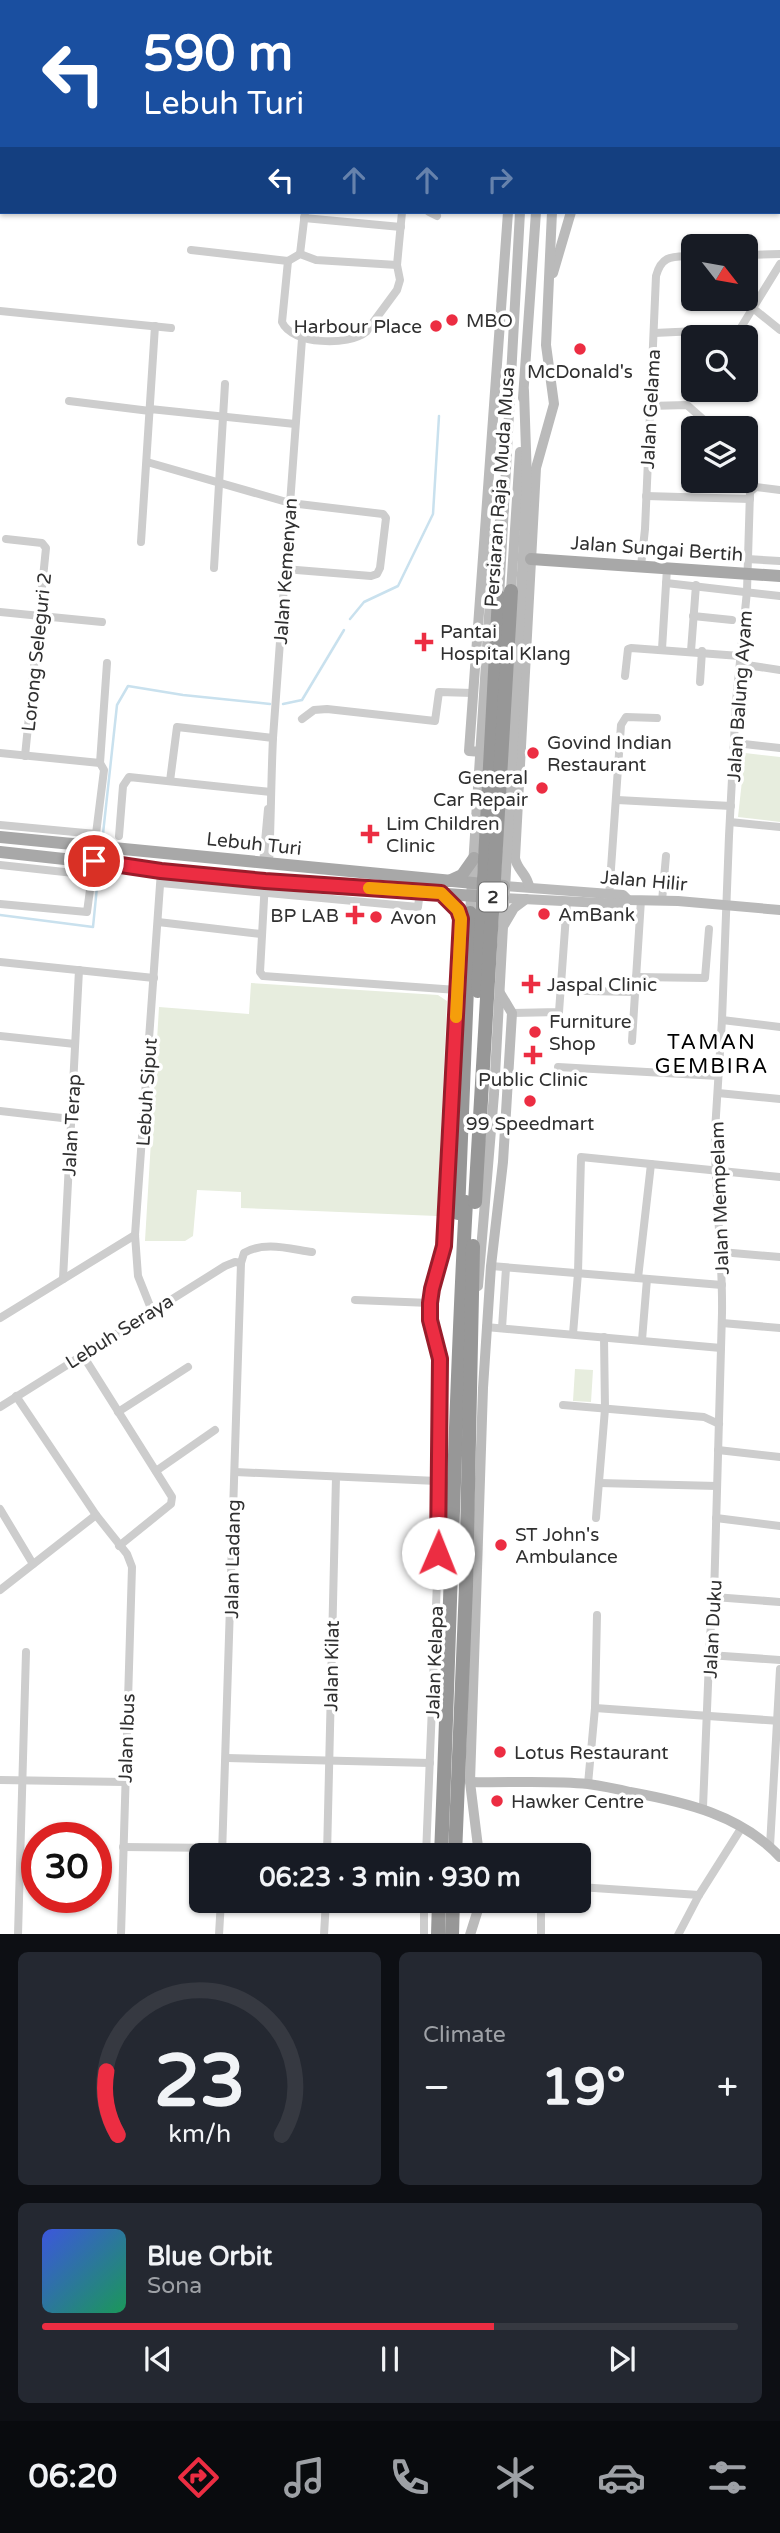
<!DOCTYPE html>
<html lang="en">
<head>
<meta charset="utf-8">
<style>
	:root { --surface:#171b24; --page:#242831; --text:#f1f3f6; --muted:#9ea1a6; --line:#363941; --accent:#ec2d42 }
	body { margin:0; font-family:"Varela Round",sans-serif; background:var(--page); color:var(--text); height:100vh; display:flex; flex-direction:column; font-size:26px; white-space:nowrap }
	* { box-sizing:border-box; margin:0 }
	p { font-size:23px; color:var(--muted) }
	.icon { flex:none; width:38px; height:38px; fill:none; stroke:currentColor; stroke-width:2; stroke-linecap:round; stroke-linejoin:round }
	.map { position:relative; height:1934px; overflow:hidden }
	.panel { display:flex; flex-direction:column; gap:18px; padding:18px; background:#0d0f14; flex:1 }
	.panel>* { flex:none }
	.banner { position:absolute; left:0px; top:0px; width:780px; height:214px; box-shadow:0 2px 5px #0004; background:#1a4fa0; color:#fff; overflow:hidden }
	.needle { width:46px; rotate:121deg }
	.tools { position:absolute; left:681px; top:234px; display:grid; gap:14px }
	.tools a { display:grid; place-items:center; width:77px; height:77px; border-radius:10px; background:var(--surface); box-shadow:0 2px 5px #0004; font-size:35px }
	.speed { position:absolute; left:21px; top:1822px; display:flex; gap:14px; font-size:35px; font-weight:700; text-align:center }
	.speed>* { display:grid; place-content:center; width:91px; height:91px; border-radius:50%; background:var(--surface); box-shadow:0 2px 5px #0004; line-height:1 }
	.speed .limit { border:10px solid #d22; background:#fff; color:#111 }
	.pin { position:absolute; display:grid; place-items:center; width:60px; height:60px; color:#fff; margin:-30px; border:4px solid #fff; border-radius:50%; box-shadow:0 2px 7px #0007 }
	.me { position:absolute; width:77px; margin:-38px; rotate:1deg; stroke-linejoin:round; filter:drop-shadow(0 0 5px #0008) }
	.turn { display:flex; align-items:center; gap:24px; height:147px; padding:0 28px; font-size:32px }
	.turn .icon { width:91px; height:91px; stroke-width:2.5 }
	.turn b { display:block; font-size:49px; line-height:60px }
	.lanes { display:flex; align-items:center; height:66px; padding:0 28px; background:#0003; justify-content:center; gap:35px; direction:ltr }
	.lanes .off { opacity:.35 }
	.big { font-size:52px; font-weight:800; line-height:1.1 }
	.panel .tile { flex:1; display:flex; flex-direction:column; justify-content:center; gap:10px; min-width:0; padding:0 24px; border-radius:10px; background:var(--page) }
	.panel .dial { align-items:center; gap:0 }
	.dial svg { height:182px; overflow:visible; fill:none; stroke:var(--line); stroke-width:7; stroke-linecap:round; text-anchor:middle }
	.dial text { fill:var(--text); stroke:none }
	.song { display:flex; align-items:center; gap:21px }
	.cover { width:84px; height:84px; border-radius:10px; background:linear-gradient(135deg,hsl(230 70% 55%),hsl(150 70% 35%)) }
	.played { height:7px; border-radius:4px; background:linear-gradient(90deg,var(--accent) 65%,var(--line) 65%) }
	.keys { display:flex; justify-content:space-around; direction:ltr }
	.heat { display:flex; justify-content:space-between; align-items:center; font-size:38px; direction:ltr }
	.panel .tiles { flex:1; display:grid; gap:18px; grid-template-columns:1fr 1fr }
	.tile:last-child { grid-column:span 2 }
	.trip { position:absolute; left:189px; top:1843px; width:402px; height:70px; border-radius:10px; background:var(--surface); box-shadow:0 2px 5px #0004; font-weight:800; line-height:70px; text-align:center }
	.dock { display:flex; height:112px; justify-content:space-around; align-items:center; background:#090b0e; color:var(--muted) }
	.dock .icon { width:49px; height:49px }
	.dock .current { color:var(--accent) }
	.dock b { font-size:32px; color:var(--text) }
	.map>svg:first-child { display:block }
	.green { fill:#e7edde }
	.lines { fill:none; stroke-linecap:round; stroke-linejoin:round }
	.stream { stroke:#c9e1ee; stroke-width:2.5 }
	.street { stroke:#cdcdcd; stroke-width:8 }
	.secondary { stroke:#bababa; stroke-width:10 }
	.primary { stroke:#a8a8a8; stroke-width:12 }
	.highway { stroke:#979797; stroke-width:14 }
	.highway-bridge { stroke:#979797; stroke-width:14 }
	.route-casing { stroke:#991d2b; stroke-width:18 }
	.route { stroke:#ec2d42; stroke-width:12 }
	.slow { stroke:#f59e0b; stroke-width:12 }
	.poi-dot { fill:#ec2d42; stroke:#fff; stroke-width:2.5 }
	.labels { text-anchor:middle; stroke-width:7; stroke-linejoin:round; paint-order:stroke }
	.shield { fill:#fff; stroke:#6e6e6e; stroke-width:2 }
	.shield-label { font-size:18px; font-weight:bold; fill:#303030 }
	.poi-label { font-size:19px; fill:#303030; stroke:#fff; text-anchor:start }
	.street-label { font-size:19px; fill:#303030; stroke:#fff }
	.neighbourhood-label { font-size:21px; letter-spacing:2px; fill:#000; stroke:#fff }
</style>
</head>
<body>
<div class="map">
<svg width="780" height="1935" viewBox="0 0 780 1935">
	<rect width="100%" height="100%" fill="#fff"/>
	<g class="green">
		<path d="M 745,753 L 780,757 L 780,822 L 738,817 Z"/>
		<path d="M 251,983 L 438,995 L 447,1001 L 437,1216 L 241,1208 L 241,1192 L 197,1190 L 193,1236 L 185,1241 L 145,1241 L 159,1007 L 249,1014 Z"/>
		<path d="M 575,1369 L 593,1370 L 591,1402 L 573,1401 Z"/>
	</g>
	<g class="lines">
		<g class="stream">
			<path d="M 684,2 L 685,0"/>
			<path d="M 350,619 L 364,602 L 398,586 L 433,514 L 439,416"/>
			<path d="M 283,704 L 302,700 L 344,630"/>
			<path d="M 102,843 L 117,705 L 128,686 L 183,695 L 270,704"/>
			<path d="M 0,915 L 93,927 L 99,867"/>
		</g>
		<g class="street">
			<path d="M 159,0 L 159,2"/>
			<path d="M 695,2 L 696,0"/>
			<path d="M 779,24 L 780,23"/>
			<path d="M 779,98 L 780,98"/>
			<path d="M 0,167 L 2,175"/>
			<path d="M 779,176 L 780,183"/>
			<path d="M 429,212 L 437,216"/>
			<path d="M 304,218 L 401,227"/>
			<path d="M 191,250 L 288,261"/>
			<path d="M 300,254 L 305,212"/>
			<path d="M 746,255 L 780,254"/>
			<path d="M 288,261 L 282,322 C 292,345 349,346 366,332 L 397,290 L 400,280 L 397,265 L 402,212"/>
			<path d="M 288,261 L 300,254 L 316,260 L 397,265"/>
			<path d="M 754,309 L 780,330"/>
			<path d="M 0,311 L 171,328"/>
			<path d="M 654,333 L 740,329 L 780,264"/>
			<path d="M 688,368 L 693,368"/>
			<path d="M 69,401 L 150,411"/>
			<path d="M 649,406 L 687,405 L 714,429"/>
			<path d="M 150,409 L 295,424"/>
			<path d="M 147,462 L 290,503 L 383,514 L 386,518 L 380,568 L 377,574 L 371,576 L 284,569"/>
			<path d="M 646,496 L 750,499"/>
			<path d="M 6,539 L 42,543 L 46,548 L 25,756"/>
			<path d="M 141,542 L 155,326"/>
			<path d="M 747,559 L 780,561"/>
			<path d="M 641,566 L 645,529 L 656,276 C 662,254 673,257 693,256"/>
			<path d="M 214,568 L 225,384"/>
			<path d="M 666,583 L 780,596"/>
			<path d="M 0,612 L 102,622"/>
			<path d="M 693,616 L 732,620"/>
			<path d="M 662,649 L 667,568"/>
			<path d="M 691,651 L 696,585"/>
			<path d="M 740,664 L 780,670"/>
			<path d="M 625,676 L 628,649 L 631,648 L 740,656"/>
			<path d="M 700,682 L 702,651"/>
			<path d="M 302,719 L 314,710 L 327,709 L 435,721 L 439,692 L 473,693"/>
			<path d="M 735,743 L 780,748"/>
			<path d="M 0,753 L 100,763"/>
			<path d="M 170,781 L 177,727 L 273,738"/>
			<path d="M 617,800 L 731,806"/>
			<path d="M 730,822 L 780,827"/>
			<path d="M 0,825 L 96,834 L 104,770 L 100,763 L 107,663"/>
			<path d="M 119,836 L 123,786 L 129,777 L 271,792"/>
			<path d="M 263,864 L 268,809"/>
			<path d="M 269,864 C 271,821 271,780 273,738 L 302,339"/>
			<path d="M 0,865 L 92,875 L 87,912 L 0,904"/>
			<path d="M 265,881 L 260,972 L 263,976 L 457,990"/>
			<path d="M 161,883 L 418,907 L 420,891"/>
			<path d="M 609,897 L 621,725 L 626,717 L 657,718"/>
			<path d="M 662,901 L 666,856"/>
			<path d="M 158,922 L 261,934"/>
			<path d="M 0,962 L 154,978"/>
			<path d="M 636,977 L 705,978 L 709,929"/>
			<path d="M 586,991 L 635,992"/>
			<path d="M 512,1013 L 559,1012 L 567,901"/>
			<path d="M 722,1020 L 780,1027"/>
			<path d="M 0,1036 L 75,1044"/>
			<path d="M 632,1041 L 641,900"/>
			<path d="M 558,1067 L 718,1076"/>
			<path d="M 718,1093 L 780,1099"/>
			<path d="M 0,1111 L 71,1119"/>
			<path d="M 721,1252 L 780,1257"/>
			<path d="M 491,1266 L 722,1285"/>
			<path d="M 638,1278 L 651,1164"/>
			<path d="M 63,1279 L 79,970"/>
			<path d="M 355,1300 L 430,1303"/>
			<path d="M 152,1311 L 138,1276 L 135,1235 L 161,871"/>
			<path d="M 0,1318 L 135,1235"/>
			<path d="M 722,1323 L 780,1328"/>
			<path d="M 486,1327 L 721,1348"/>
			<path d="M 502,1328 L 506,1268"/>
			<path d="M 573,1334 L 578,1273 L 581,1157 L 780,1177"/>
			<path d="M 642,1340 L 647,1279"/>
			<path d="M 82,1354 L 172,1497 L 171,1504 L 119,1546"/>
			<path d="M 16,1396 L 96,1515 L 127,1554 L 132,1567 L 121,1935"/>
			<path d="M 563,1405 L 704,1417 L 719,1424"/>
			<path d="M 0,1407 L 225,1266 L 235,1262 L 241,1263"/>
			<path d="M 118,1412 L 188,1367"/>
			<path d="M 718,1450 L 780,1457"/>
			<path d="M 156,1471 L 215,1430"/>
			<path d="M 235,1472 L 437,1481"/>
			<path d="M 599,1483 L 717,1486"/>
			<path d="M 0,1509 L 33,1564"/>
			<path d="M 596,1518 L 605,1409 L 604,1337"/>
			<path d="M 716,1518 L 780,1526"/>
			<path d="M 0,1590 L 96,1515"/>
			<path d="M 714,1597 L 780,1602"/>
			<path d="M 709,1655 L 780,1660"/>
			<path d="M 595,1708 L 780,1721"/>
			<path d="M 227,1758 L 430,1763"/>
			<path d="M 0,1780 L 125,1782"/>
			<path d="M 588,1784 L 595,1708 L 597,1615"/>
			<path d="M 703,1807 L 710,1636 L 714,1597 L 722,1313 C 723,1252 714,1192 715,1131 L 722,1020 L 729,836 L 736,702 L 747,591 L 750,492 L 756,487 L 780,490"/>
			<path d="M 770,1846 L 780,1669"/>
			<path d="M 123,1847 L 223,1848"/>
			<path d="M 222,1855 L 241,1263 L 244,1253 C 264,1241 290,1249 312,1252"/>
			<path d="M 327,1855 L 336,1477"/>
			<path d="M 426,1855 L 439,1532 L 437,1481 L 440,1358 L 430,1320 L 430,1303 L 431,1289 L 445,1246 L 461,918 L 458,910 L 444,895"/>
			<path d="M 579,1887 L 699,1895"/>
			<path d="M 424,1900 L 424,1935"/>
			<path d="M 18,1935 L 26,1652"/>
			<path d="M 219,1935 L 221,1900"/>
			<path d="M 324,1935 L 326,1900"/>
			<path d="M 541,1935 L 541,1900"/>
			<path d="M 678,1935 L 699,1895 L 742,1827"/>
		</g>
		<g class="secondary">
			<path d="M 532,0 L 532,2"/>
			<path d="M 520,2 L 520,0"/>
			<path d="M 547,2 L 547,0"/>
			<path d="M 563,2 L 563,0"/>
			<path d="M 553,273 L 571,212"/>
			<path d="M 523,398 L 536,212"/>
			<path d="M 511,591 L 520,452"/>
			<path d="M 499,597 L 520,212"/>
			<path d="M 482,752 L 469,751 L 508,212"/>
			<path d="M 504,886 L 623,895 L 628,900 L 678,901 L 780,910"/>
			<path d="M 529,887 C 528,875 517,870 515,858 L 536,468 L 554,404 L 546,345 L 552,212"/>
			<path d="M 503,898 L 622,904 L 628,900"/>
			<path d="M 470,913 L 494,538 L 504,510"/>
			<path d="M 504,925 L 514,908 L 526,899"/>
			<path d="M 478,1286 L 494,1094 L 527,480 L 524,391"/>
			<path d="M 470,1782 C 509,1783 550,1780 588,1784 C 602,1786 617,1789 630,1792 C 685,1802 741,1815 780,1857"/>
			<path d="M 479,1855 L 470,1782 L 483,1388 L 491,1266 L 503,1162 L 512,1013 L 500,993"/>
			<path d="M 470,1935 L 481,1900"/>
		</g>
		<g class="primary">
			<path d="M 531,559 L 780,576"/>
			<path d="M 0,837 L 504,886"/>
			<path d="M 0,852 L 265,881 L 503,898"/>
			<path d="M 449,881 L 462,875 L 474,858"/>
		</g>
		<g class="highway">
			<path d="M 458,1213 L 470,913"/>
			<path d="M 441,1855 C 450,1637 454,1419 466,1202"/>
			<path d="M 455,1855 L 466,1586 L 473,1246"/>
			<path d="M 438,1935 L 439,1900"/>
			<path d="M 452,1935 L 453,1900"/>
		</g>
		<g class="highway-bridge">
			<path d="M 478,991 L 499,597"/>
			<path d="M 475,1202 L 511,591"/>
		</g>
	</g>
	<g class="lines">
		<g class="route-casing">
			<path id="route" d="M 94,861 L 161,871 L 265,881 L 441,893 L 458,910 L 461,919 L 444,1246 L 432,1289 L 430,1303 L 430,1320 L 440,1359 L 438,1553"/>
		</g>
		<use href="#route" class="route"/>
		<path class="slow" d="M 369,888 L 441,893 L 458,910 L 461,919 L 456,1017"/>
	</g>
	<g class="poi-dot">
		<circle cx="452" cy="320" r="7"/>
		<circle cx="436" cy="326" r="7"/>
		<circle cx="580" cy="349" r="7"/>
		<path d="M420.5 631.5h7v7h7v7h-7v7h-7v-7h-7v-7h7z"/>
		<circle cx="533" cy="753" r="7"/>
		<circle cx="542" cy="788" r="7"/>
		<path d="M366.5 823.5h7v7h7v7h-7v7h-7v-7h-7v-7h7z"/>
		<circle cx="544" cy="914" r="7"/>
		<path d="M351.5 904.5h7v7h7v7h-7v7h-7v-7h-7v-7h7z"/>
		<circle cx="376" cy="917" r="7"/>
		<path d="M527.5 973.5h7v7h7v7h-7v7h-7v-7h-7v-7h7z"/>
		<circle cx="535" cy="1032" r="7"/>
		<path d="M529.5 1044.5h7v7h7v7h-7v7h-7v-7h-7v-7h7z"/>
		<circle cx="530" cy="1101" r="7"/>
		<circle cx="501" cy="1545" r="7"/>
		<circle cx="500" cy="1752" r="7"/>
		<circle cx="497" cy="1801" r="7"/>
	</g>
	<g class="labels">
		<rect class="shield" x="479" y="882.5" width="28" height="29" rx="5"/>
		<g class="shield-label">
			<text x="493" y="903">2</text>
		</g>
		<g class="poi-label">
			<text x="466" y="327">MBO</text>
			<text x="422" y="333" text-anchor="end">Harbour Place</text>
			<text x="580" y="378" text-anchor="middle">McDonald's</text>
			<text x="440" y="638">Pantai<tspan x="440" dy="22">Hospital Klang</tspan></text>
			<text x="547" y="749">Govind Indian<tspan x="547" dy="22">Restaurant</tspan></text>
			<text x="528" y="784" text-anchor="end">General<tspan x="528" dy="22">Car Repair</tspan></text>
			<text x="386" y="830">Lim Children<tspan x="386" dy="22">Clinic</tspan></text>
			<text x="558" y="921">AmBank</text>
			<text x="339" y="922" text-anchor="end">BP LAB</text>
			<text x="390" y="924">Avon</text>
			<text x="547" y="991">Jaspal Clinic</text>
			<text x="549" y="1028">Furniture<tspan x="549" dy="22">Shop</tspan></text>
			<text x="533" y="1086" text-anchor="middle">Public Clinic</text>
			<text x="530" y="1130" text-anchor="middle">99 Speedmart</text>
			<text x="515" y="1541">ST John's<tspan x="515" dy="22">Ambulance</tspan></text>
			<text x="514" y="1759">Lotus Restaurant</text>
			<text x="511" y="1808">Hawker Centre</text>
		</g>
		<g class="street-label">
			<text transform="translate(650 409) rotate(-87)" y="7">Jalan Gelama</text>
			<text transform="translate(499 487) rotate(-86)" y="7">Persiaran Raja Muda Musa</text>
			<text transform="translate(657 548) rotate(4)" y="7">Jalan Sungai Bertih</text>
			<text transform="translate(285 571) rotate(-86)" y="7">Jalan Kemenyan</text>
			<text transform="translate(36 652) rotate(-84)" y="7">Lorong Seleguri 2</text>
			<text transform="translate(739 696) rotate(-86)" y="7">Jalan Balung Ayam</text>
			<text transform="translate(254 843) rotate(6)" y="7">Lebuh Turi</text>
			<text transform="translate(644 880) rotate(5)" y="7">Jalan Hilir</text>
			<text transform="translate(146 1092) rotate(-86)" y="7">Lebuh Siput</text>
			<text transform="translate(71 1125) rotate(-87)" y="7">Jalan Terap</text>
			<text transform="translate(719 1198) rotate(-92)" y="7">Jalan Mempelam</text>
			<text transform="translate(119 1331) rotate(-32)" y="7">Lebuh Seraya</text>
			<text transform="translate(232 1559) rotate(-89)" y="7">Jalan Ladang</text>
			<text transform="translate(712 1629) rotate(-87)" y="7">Jalan Duku</text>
			<text transform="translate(434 1662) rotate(-88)" y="7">Jalan Kelapa</text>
			<text transform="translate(331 1666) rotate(-89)" y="7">Jalan Kilat</text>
			<text transform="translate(126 1738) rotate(-88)" y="7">Jalan Ibus</text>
		</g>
		<g class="neighbourhood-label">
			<text x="712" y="1049">TAMAN<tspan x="712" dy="24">GEMBIRA</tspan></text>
		</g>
	</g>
</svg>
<div class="tools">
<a><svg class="needle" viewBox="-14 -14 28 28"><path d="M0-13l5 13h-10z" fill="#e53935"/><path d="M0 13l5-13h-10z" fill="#9ea1a6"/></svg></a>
<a><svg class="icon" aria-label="search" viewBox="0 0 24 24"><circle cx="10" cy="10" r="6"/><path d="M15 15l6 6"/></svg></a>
<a><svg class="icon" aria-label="layers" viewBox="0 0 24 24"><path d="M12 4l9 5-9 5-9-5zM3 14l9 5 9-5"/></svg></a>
</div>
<div class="speed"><div class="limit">30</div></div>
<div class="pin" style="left:94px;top:861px;background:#d93025"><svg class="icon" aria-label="arrive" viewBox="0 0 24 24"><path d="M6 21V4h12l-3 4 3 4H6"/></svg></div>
<svg class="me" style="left:438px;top:1553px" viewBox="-20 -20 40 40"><circle r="19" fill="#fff"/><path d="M0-13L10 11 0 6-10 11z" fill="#ec2d42"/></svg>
<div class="trip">06:23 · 3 min · 930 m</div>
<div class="banner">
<div class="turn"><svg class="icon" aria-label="left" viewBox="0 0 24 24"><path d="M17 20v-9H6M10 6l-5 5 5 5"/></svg><div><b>590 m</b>Lebuh Turi</div></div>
<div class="lanes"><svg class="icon" aria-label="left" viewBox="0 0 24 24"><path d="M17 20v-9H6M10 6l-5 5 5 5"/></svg><svg class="icon off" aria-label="ahead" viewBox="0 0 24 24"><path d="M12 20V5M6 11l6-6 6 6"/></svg><svg class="icon off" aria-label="ahead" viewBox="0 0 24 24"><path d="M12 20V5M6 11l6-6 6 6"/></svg><svg class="icon off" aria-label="right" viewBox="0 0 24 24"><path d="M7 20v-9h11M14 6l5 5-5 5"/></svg></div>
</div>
</div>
<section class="panel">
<div class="tiles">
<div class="tile dial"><svg viewBox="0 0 100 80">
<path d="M14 69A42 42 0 1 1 86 69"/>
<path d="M14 69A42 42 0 0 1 9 41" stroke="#ec2d42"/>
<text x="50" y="56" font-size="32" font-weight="700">23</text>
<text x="50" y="72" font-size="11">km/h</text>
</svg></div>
<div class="tile"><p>Climate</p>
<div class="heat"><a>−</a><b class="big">19°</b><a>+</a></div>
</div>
<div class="tile">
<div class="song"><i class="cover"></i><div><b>Blue Orbit</b><p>Sona</p></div></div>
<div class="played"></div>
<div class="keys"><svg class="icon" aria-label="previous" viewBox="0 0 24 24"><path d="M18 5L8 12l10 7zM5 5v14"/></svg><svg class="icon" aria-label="pause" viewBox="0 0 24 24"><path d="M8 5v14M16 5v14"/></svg><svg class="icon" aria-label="next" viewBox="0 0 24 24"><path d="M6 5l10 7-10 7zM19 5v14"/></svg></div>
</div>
</div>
</section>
<nav class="dock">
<b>06:20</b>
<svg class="icon current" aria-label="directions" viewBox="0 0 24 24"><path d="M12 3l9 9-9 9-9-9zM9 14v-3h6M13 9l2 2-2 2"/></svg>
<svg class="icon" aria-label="music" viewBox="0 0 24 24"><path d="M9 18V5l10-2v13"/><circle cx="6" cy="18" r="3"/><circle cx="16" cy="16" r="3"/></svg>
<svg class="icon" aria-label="phone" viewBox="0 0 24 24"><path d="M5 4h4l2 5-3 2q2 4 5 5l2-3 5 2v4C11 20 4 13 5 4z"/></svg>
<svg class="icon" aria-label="climate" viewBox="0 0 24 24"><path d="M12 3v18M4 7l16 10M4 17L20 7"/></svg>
<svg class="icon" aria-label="car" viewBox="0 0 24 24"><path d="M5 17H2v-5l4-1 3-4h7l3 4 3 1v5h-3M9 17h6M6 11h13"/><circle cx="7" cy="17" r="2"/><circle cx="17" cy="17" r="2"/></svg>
<svg class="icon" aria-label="filters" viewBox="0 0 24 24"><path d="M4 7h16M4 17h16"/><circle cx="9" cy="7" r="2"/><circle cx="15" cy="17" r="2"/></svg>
</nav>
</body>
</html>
